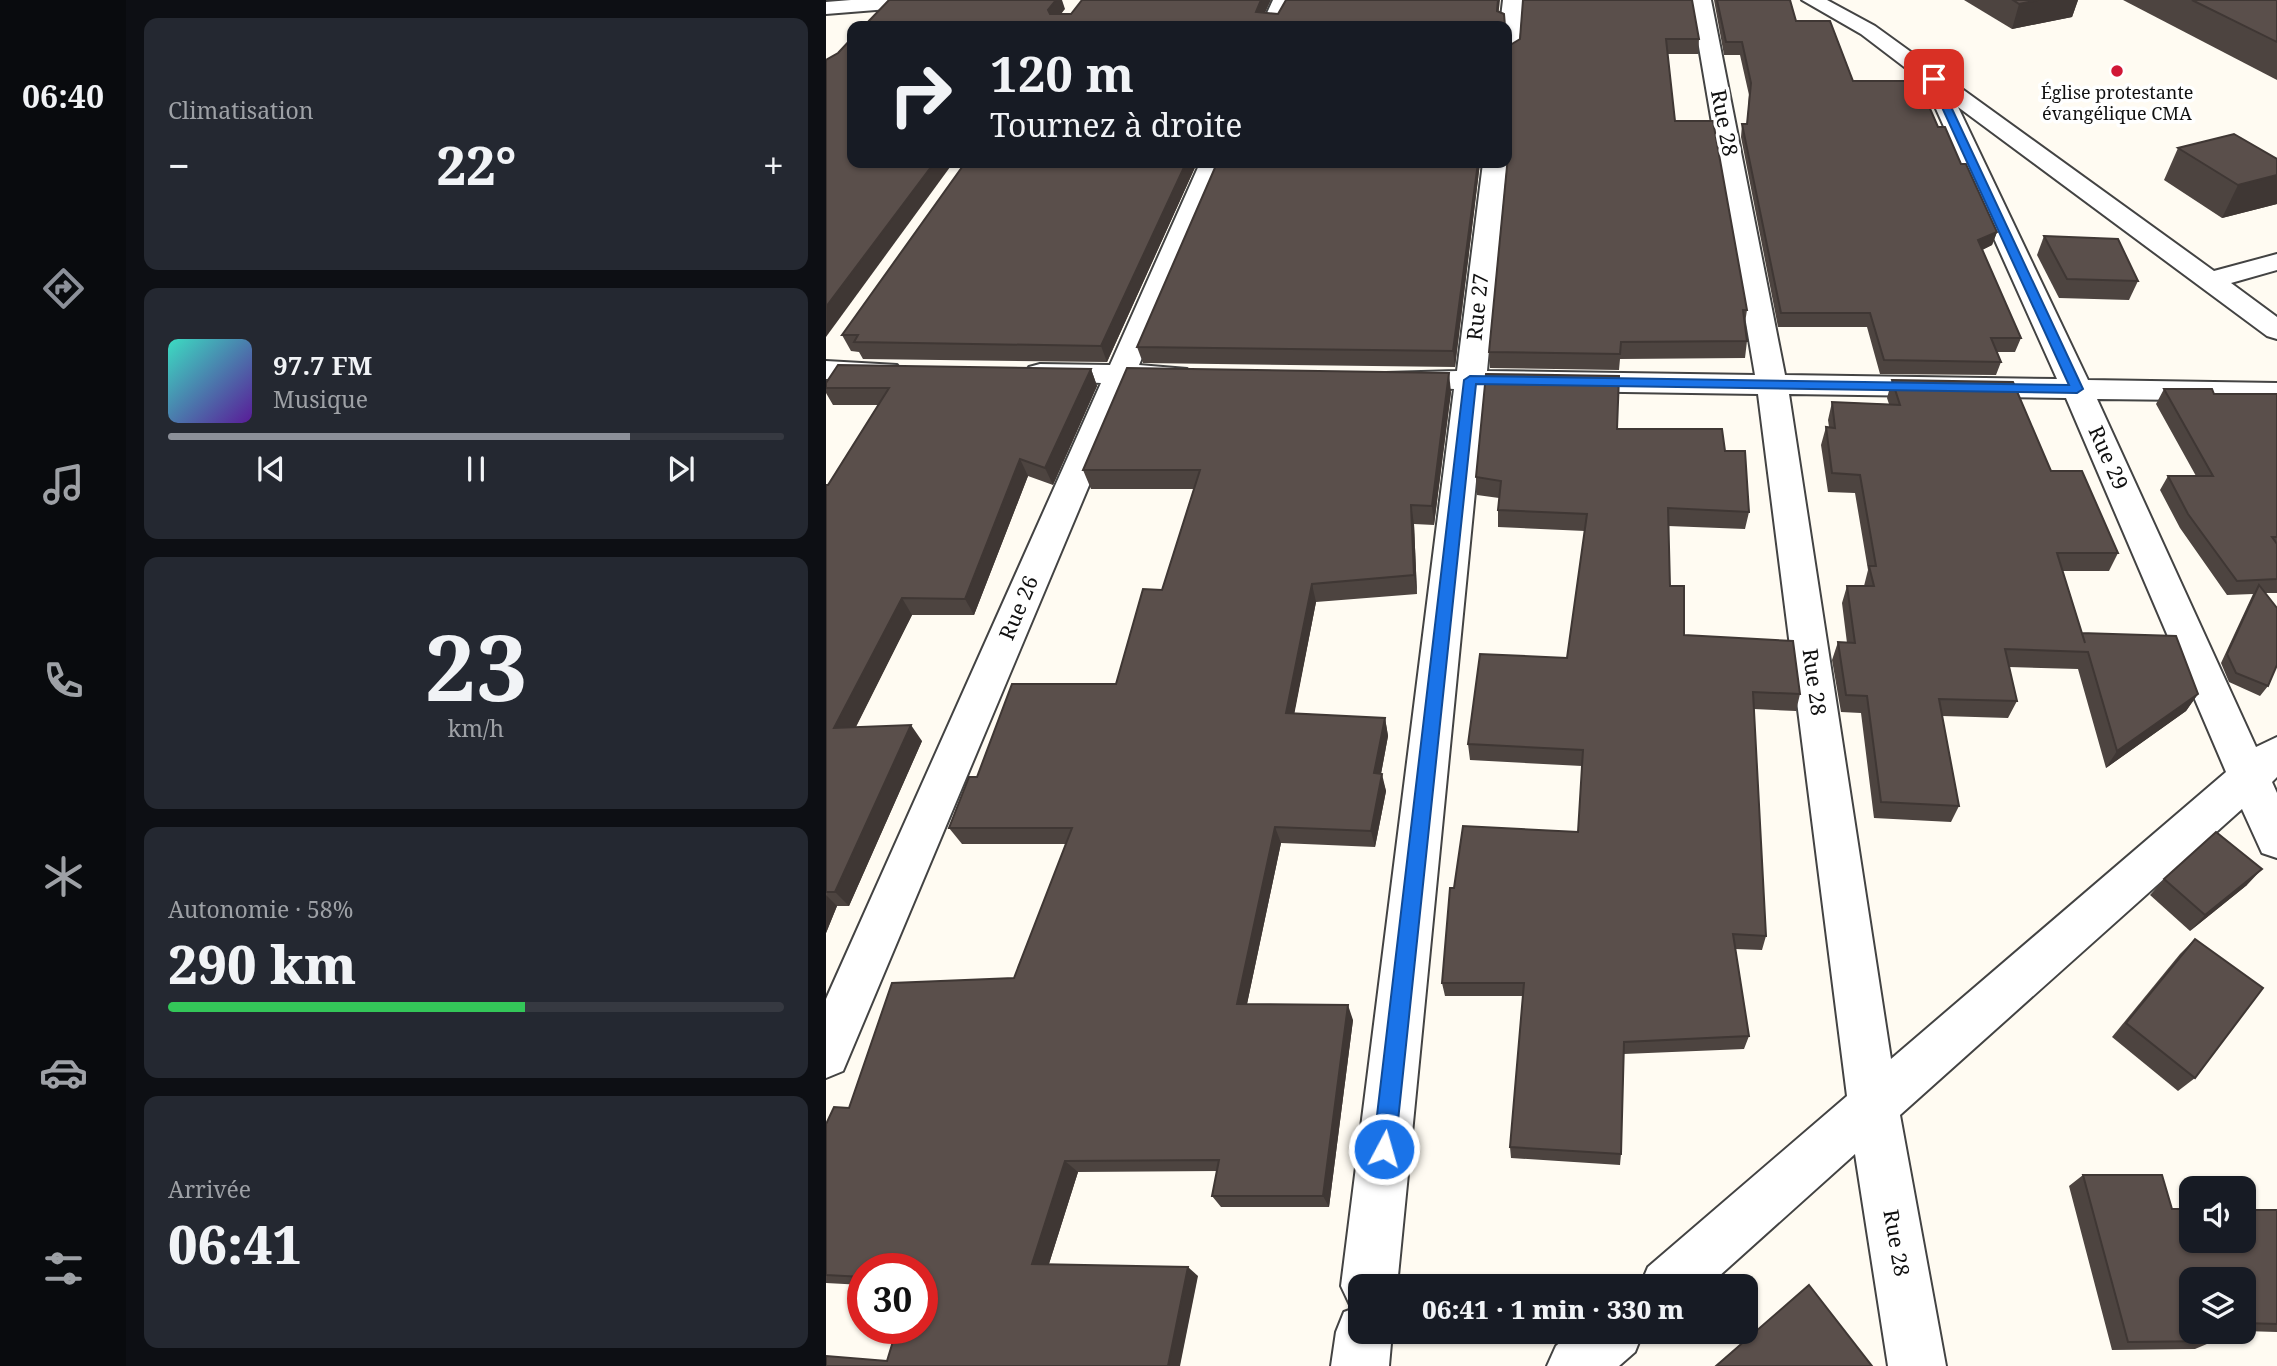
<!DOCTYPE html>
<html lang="fr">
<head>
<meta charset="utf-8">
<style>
	:root { --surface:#171b24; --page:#242831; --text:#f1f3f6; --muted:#9ea1a6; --line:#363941; --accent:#8c9099 }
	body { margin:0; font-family:"Noto Serif",serif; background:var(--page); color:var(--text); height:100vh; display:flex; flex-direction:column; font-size:26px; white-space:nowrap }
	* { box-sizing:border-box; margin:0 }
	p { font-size:23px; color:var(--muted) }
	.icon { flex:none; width:38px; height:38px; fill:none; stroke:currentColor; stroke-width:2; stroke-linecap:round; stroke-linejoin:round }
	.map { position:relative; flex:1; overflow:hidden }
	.side { display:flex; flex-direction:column; gap:18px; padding:18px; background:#0d0f14; width:700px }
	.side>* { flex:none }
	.hud { position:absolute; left:21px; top:21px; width:665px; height:147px; border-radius:14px; box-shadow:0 2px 5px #0004; background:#171b24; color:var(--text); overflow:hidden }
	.buttons { position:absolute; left:1353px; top:1176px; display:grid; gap:14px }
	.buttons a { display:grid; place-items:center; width:77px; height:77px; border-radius:14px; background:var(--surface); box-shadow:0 2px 5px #0004; font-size:35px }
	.speed { position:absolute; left:21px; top:1253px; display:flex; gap:14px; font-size:35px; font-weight:700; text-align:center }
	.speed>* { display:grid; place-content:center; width:91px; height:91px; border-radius:50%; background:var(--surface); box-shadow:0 2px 5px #0004; line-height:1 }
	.speed .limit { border:10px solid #d22; background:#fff; color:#111 }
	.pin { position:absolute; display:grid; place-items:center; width:60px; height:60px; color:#fff; margin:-30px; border-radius:14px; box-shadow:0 4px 10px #0006 }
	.me { position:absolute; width:77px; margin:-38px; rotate:6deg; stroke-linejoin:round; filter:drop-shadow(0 0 5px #0008) }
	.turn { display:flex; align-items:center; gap:24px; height:147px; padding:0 28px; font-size:32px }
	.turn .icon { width:91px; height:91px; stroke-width:2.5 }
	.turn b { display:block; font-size:49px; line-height:60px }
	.big { font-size:52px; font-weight:800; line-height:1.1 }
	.side .widget { flex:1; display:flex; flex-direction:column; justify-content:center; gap:10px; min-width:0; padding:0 24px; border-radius:14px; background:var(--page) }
	.side .dial { align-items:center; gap:0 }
	.dial b { font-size:91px; line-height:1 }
	.song { display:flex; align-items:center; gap:21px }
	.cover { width:84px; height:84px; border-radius:10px; background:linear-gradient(135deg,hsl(170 70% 55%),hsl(270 70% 35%)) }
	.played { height:7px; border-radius:4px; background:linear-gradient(90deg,var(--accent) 75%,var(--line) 75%) }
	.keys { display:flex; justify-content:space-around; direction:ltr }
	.heat { display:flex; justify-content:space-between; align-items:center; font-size:38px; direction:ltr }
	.charge { height:10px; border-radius:5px; background:linear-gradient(90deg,#34c759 58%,var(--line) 0) }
	.trip { position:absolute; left:522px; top:1274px; width:410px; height:70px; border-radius:14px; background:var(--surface); box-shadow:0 2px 5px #0004; font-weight:800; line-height:70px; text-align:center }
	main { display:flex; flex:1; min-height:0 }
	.tabs { display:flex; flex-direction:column; width:126px; justify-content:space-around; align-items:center; background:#090b0e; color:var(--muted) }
	.tabs .icon { width:49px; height:49px }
	.tabs .selected { color:var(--accent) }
	.tabs b { font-size:32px; color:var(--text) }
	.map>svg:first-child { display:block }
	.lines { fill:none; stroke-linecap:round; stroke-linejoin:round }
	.minor-casing { stroke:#434343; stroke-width:4 }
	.tertiary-casing { stroke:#434343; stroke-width:4 }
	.minor { fill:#fff; fill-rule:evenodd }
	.tertiary { fill:#fff; fill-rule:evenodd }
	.wall { fill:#4d4440 }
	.shaded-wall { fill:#3f3734 }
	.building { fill:#5a4f4b; stroke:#3f3734; stroke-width:2 }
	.route { fill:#1a73e8; stroke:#114b97; stroke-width:2 }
	.poi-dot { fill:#d11736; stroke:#fff; stroke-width:2.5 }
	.labels { text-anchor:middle; stroke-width:7; stroke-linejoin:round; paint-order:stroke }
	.far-poi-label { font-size:18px; fill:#101010; stroke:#fff }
	.street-label { font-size:21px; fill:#101010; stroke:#fff }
</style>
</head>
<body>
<main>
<nav class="tabs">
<b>06:40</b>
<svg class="icon selected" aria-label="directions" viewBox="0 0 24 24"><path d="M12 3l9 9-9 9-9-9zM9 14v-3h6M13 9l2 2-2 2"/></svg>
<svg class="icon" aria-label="music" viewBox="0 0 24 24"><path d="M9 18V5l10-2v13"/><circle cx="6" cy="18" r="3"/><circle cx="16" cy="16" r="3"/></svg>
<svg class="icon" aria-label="phone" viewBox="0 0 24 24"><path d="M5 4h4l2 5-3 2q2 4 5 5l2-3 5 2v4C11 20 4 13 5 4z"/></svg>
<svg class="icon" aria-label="climate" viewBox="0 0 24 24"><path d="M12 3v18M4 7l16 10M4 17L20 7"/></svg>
<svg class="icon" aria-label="car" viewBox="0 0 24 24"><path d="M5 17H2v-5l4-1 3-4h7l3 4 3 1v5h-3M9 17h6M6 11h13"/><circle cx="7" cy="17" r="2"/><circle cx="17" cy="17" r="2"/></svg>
<svg class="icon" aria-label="filters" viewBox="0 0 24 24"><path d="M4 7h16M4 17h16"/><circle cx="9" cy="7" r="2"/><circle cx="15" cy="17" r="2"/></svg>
</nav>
<section class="side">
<div class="widget"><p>Climatisation</p>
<div class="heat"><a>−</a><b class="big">22°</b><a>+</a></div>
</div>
<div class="widget">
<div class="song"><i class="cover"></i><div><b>97.7 FM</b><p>Musique</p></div></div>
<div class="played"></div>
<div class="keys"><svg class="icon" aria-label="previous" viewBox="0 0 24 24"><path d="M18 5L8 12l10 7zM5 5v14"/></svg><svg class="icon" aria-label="pause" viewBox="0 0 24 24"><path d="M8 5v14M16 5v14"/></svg><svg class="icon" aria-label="next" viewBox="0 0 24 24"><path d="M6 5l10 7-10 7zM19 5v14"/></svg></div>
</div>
<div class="widget dial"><b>23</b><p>km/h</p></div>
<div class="widget"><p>Autonomie · 58%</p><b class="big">290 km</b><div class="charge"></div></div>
<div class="widget"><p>Arrivée</p><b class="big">06:41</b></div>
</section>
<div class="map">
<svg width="1451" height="1366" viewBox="0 0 1451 1366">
	<rect width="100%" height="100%" fill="#fffbf2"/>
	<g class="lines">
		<g class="minor-casing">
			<g id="minor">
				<path d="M 447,0 L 467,0 L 455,26 L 435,26 Z"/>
				<path d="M 677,0 L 697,0 L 692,54 L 681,60 L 681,26 L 674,26 Z"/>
				<path d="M 865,0 L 885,0 L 959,375 L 1231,379 L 1098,82 L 1035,34 L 976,0 L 1001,0 L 1049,26 L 1388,271 L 1451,254 L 1451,270 L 1405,283 L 1451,317 L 1451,339 L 1441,336 L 1132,107 L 1262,380 L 1451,383 L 1451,401 L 1271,399 L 1430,747 L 1451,737 L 1451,777 L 1446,782 L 1451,793 L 1451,858 L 1436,853 L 1416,809 L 1074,1115 L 1120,1366 L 1062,1366 L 1029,1154 L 882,1286 L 814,1286 L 822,1267 L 1021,1096 L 932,394 L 659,390 L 571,1286 L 534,1286 L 534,1332 L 566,1332 L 563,1366 L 505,1366 L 510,1332 L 518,1312 L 529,1308 L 524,1305 L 515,1286 L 628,389 L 560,385 L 556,379 L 560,373 L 631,371 L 657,163 L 681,162 L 661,371 L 929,375 ZM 963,394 L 1240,398 L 1400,772 L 1065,1059 Z"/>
				<path d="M 374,163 L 398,163 L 313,365 L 361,369 L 365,375 L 361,381 L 306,383 L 17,1071 L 0,1078 L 0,999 L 275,383 L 203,379 L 199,373 L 203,367 L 214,364 L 284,365 Z"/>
				<path d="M 0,361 L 71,365 L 75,371 L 71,377 L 0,379 Z"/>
				<path d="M 746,1332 L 817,1332 L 809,1352 L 793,1366 L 721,1366 L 730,1346 Z"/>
			</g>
		</g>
		<g class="tertiary-casing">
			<path id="tertiary" d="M 25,0 L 110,0 L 100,6 L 0,14 L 0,2 Z"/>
		</g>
		<use href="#minor" class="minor"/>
		<use href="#tertiary" class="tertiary"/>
	</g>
	<g class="wall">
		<path d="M 888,0 L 964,0 L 970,21 L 1027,81 L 1112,127 L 1135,164 L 1171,232 L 1166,245 L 1156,250 L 1195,338 L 1189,352 L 1171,352 L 1175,362 L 1170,375 L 1054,374 L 1041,327 L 952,327 L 915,137 L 916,124 L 921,124 L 923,95 L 914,55 L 898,55 Z"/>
		<path d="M 1138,0 L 1252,0 L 1246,17 L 1186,29 Z"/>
		<path d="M 1297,0 L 1451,0 L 1451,80 Z"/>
		<path d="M 694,39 L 873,39 L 872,54 L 841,54 L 849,121 L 921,310 L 919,323 L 921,341 L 919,358 L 794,359 L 793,370 L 664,368 L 663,352 L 682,160 L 681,159 L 681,47 Z"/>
		<path d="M 1352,148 L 1451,159 L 1451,204 L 1396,218 L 1338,180 Z"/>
		<path d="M 139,163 L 371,163 L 281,362 L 37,359 L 33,352 L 25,351 L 16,335 Z"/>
		<path d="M 654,163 L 629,367 L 317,363 L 311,347 Z"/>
		<path d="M 1218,236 L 1312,281 L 1303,300 L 1233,298 L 1211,255 Z"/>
		<path d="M 265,369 L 271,386 L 227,485 L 202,476 L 148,615 L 86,615 L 30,727 L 96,741 L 23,906 L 11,906 L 0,933 L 0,485 L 2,485 L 52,405 L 7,405 L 0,393 L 0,383 Z"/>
		<path d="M 1066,380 L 1225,471 L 1292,553 L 1283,571 L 1236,571 L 1256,633 L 1372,694 L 1360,711 L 1280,768 L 1252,669 L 1183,667 L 1191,701 L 1182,718 L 1116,716 L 1133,806 L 1125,822 L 1048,818 L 1035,713 L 1015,712 L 1006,660 L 1012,642 L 1021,643 L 1016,603 L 1021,586 L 1038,586 L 1042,570 L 1029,493 L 1002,492 L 995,445 L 1000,427 L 1003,427 L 1002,420 L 1006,402 L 1063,404 L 1061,398 Z"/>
		<path d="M 1338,389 L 1388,394 L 1451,394 L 1451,593 L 1440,593 L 1442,686 L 1434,696 L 1403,682 L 1395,663 L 1427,594 L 1401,595 L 1354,528 L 1334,490 L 1342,476 L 1370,476 L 1330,404 Z"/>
		<path d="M 625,392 L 608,525 L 588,524 L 591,594 L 490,602 L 468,713 L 559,718 L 562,736 L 555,774 L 560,791 L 549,847 L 455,843 L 421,1004 L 527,1020 L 503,1207 L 395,1207 L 386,1196 L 391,1171 L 252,1172 L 223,1264 L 372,1276 L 61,1361 L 96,1269 L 37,1269 L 37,1285 L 0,1283 L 0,1124 L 23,1108 L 188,978 L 240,844 L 136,844 L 123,828 L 151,777 L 290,684 L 336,590 L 368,489 L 265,489 L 257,470 Z"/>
		<path d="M 791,429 L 899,451 L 923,512 L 919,529 L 842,526 L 844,586 L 858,635 L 974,694 L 970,711 L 928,709 L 940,936 L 936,950 L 909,949 L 923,1036 L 918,1049 L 798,1054 L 795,1154 L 794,1165 L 685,1158 L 684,1147 L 697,996 L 619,996 L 616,983 L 628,888 L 752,832 L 756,766 L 644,760 L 642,744 L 741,658 L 759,531 L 672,527 L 672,510 L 673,498 L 651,495 L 650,477 Z"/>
		<path d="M 1338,879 L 1421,885 L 1364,931 L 1324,895 Z"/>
		<path d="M 1369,939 L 1369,1078 L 1352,1091 L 1286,1037 L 1354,954 Z"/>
		<path d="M 1257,1175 L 1346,1209 L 1451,1210 L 1451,1332 L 1418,1331 L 1418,1279 L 1365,1279 L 1388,1341 L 1369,1349 L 1286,1350 L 1243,1186 Z"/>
	</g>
	<g class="shaded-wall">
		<path d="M 230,0 L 236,0 L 239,9 L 227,24 L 222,10 Z"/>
		<path d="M 435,0 L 445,0 L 433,26 L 430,12 Z"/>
		<path d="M 672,0 L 674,0 L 671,26 L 671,11 Z"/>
		<path d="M 1212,0 L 1252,0 L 1246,17 L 1186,29 L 1193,4 Z"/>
		<path d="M 108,163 L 127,163 L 0,337 L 0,307 Z"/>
		<path d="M 360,163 L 371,163 L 281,362 L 275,346 Z"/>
		<path d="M 652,163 L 654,163 L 629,367 L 627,351 Z"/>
		<path d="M 1451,175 L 1451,204 L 1396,218 L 1412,185 Z"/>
		<path d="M 1171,232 L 1166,245 L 1148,254 L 1152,240 Z"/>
		<path d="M 265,369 L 271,386 L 227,485 L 219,468 Z"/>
		<path d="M 623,373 L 625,392 L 608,525 L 606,506 Z"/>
		<path d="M 194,459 L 202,476 L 148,615 L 139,599 Z"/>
		<path d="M 585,505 L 588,524 L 591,594 L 588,575 Z"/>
		<path d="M 486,584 L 490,602 L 465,731 L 460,713 Z"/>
		<path d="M 76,598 L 86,615 L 21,744 L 8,728 Z"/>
		<path d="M 1372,694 L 1360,711 L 1280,768 L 1291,751 Z"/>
		<path d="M 559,718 L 562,736 L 552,790 L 548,773 Z"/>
		<path d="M 85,725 L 96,741 L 23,906 L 9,892 Z"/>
		<path d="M 556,774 L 560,791 L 549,847 L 545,831 Z"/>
		<path d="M 449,827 L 455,843 L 418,1018 L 411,1004 Z"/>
		<path d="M 1436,869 L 1421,885 L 1364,931 L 1379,915 Z"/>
		<path d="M 0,895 L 11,906 L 0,933 Z"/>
		<path d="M 522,1005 L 527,1020 L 503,1207 L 497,1196 Z"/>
		<path d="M 239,1161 L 252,1172 L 220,1273 L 206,1264 Z"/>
		<path d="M 362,1267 L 372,1276 L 354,1366 L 342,1366 Z"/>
	</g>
	<g class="building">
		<path d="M 63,0 L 230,0 L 222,10 L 224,14 L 245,14 L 256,0 L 435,0 L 430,12 L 452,14 L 460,0 L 672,0 L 671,11 L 678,14 L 679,26 L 38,26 Z"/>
		<path d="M 697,0 L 866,0 L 873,39 L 840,39 L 849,121 L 887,121 L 921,310 L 917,310 L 921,341 L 795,342 L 794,354 L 663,352 L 683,146 L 681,144 L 681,47 L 694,39 Z"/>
		<path d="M 891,0 L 964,0 L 970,21 L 1004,21 L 1027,81 L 1092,81 L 1112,127 L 1119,127 L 1135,164 L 1140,164 L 1171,232 L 1152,240 L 1195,338 L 1165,338 L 1175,362 L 1058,360 L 1044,313 L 955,313 L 916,124 L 921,124 L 925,83 L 916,42 L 900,42 Z"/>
		<path d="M 1187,0 L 1212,0 L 1193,4 Z"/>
		<path d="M 1366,0 L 1451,0 L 1451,42 Z"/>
		<path d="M 26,38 L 26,163 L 108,163 L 0,307 L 0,60 L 12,53 Z"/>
		<path d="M 1408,134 L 1451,159 L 1451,175 L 1412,185 L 1352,148 Z"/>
		<path d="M 139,163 L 360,163 L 275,346 L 28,342 L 32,335 L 16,335 Z"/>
		<path d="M 391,163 L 652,163 L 627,351 L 311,347 Z"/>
		<path d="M 1218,236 L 1292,239 L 1312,281 L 1241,279 Z"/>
		<path d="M 12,365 L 265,369 L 219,468 L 194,459 L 139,599 L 76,598 L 8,728 L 85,725 L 9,892 L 0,892 L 0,485 L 2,485 L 63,388 L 0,388 L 0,383 Z"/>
		<path d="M 301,368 L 623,373 L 606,506 L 585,505 L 588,575 L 486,584 L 460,713 L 559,718 L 548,773 L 556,774 L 545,831 L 449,827 L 411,1004 L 522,1005 L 497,1196 L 386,1196 L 393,1160 L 239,1161 L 206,1264 L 362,1267 L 342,1366 L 0,1366 L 0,1356 L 61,1361 L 71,1328 L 96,1328 L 96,1269 L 37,1269 L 37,1277 L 0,1275 L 0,1124 L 8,1107 L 23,1108 L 66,983 L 188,978 L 246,828 L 123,828 L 143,777 L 151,777 L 186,684 L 290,684 L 317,589 L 336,590 L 374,470 L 257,470 Z"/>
		<path d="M 660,374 L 793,376 L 791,429 L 896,429 L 899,451 L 919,451 L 923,512 L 842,508 L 844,586 L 858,586 L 858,635 L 967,641 L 974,694 L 927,692 L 940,936 L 907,934 L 923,1036 L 798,1042 L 795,1154 L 684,1147 L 698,983 L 616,983 L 624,888 L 628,888 L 637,826 L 752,832 L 757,750 L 642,744 L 654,654 L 741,658 L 761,514 L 672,510 L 675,481 L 650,477 Z"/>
		<path d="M 1066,380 L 1187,382 L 1225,471 L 1256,471 L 1292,553 L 1231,553 L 1259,643 L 1256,633 L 1350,636 L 1372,694 L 1291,751 L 1262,652 L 1179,649 L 1191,701 L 1113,699 L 1133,806 L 1055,802 L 1041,696 L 1020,695 L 1012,642 L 1029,643 L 1021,586 L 1048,586 L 1043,566 L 1050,566 L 1034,475 L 1006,473 L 1000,427 L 1009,428 L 1006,402 L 1074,405 Z"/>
		<path d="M 1338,389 L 1386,389 L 1388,394 L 1451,394 L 1451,537 L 1446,537 L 1451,544 L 1451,579 L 1411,581 L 1362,514 L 1342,476 L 1387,476 Z"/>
		<path d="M 1433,585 L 1451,608 L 1451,665 L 1442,686 L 1410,673 L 1401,654 Z"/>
		<path d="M 1390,832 L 1436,869 L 1379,915 L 1338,879 Z"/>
		<path d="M 1369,939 L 1437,988 L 1369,1078 L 1300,1023 Z"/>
		<path d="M 1257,1175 L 1336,1175 L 1346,1209 L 1365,1209 L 1365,1241 L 1418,1241 L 1418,1210 L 1451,1210 L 1451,1324 L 1418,1323 L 1418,1279 L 1365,1279 L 1365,1332 L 1385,1332 L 1388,1341 L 1302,1342 Z"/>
		<path d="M 983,1285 L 1046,1366 L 890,1366 Z"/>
	</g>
	<path class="route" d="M 1108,76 L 1112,79 L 1257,389 L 1251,393 L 650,384 L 569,1149 L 566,1156 L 558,1159 L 551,1156 L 547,1149 L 638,380 L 644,376 L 1243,385 L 1103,79 Z"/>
	<circle class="poi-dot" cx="1291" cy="71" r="7"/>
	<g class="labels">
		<g class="far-poi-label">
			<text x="1291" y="99">Église protestante<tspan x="1291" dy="21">évangélique CMA</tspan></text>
		</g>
		<g class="street-label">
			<text transform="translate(898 123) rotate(79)" y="7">Rue 28</text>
			<text transform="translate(652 307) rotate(-84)" y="7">Rue 27</text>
			<text transform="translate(1282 458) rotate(66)" y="7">Rue 29</text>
			<text transform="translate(193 608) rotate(-67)" y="7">Rue 26</text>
			<text transform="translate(988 682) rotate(82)" y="7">Rue 28</text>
			<text transform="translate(1070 1243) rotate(80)" y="7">Rue 28</text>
		</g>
	</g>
</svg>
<div class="buttons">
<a><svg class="icon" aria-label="sound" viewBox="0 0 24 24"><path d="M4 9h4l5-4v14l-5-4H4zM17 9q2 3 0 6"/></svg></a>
<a><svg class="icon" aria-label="layers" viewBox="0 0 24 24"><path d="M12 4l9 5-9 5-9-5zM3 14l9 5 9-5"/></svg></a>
</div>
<div class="speed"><div class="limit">30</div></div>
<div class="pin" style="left:1108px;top:79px;background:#d93025"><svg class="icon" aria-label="arrive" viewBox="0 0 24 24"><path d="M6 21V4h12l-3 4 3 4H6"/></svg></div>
<svg class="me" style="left:558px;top:1149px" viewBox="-20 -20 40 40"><circle r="17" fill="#1a73e8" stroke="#fff" stroke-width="3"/><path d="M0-11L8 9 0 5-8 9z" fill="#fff"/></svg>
<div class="trip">06:41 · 1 min · 330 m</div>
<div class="hud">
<div class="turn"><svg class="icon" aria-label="right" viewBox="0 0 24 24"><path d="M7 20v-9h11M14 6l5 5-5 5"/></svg><div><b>120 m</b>Tournez à droite</div></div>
</div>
</div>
</main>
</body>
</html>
